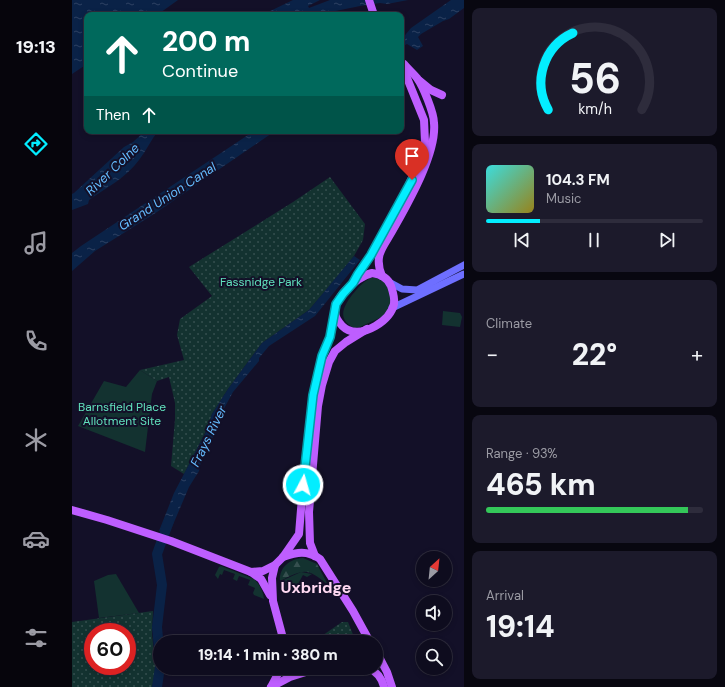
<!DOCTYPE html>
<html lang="en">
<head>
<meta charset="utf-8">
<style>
	:root { --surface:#0e0c1e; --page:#1c1a2b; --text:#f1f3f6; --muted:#9b9ba4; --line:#2e2c3c; --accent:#03edff }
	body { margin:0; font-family:"DM Sans",sans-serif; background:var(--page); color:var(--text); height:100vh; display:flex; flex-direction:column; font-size:15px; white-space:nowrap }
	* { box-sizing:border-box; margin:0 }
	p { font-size:13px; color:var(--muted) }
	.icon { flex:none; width:22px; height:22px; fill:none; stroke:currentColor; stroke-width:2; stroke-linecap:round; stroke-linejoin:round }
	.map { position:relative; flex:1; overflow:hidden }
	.drawer { display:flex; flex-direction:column; gap:8px; padding:8px; background:#080710; width:261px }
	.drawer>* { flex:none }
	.top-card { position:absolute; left:12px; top:12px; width:320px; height:122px; border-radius:8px; box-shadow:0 2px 6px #0003,0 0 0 1px var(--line); background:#00695c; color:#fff; overflow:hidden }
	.needle { width:26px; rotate:27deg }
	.fabs { position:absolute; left:344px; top:551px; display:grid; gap:8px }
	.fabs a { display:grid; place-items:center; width:36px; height:36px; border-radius:50%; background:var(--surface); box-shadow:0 2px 6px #0003,0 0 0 1px var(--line); font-size:20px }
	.speed { position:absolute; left:12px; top:623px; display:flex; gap:8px; font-size:20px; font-weight:700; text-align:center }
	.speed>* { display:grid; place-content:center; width:52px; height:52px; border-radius:50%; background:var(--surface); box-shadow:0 2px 6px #0003,0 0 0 1px var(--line); line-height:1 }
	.speed .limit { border:6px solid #d22; background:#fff; color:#111 }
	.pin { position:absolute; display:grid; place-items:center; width:34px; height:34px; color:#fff; margin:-41px -17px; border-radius:50% 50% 50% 0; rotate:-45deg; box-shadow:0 0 4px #0007 }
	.pin .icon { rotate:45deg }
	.me { position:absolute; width:44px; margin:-22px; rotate:6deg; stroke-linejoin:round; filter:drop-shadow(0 0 3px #0008) }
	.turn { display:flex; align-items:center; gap:14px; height:84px; padding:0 12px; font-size:18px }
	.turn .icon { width:52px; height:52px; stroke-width:2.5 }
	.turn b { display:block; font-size:28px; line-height:34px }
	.then { display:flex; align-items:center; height:38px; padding:0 12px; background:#0003; gap:8px; font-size:15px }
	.big { font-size:30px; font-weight:800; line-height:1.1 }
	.drawer .widget { flex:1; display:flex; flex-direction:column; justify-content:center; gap:6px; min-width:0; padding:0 14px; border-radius:8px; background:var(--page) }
	.drawer .dial { align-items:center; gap:0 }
	.dial svg { height:104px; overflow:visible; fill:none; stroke:var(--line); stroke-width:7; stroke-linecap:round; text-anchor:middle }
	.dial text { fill:var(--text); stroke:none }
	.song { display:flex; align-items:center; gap:12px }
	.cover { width:48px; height:48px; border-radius:6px; background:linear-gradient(135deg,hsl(180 70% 55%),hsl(50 70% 35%)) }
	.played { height:4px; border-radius:2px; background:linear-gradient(90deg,var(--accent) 25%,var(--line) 25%) }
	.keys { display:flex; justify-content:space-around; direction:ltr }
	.heat { display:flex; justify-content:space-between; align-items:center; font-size:22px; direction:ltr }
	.charge { height:6px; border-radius:3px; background:linear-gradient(90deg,#34c759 93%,var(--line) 0) }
	.trip { position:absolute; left:81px; top:635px; width:230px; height:40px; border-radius:20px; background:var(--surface); box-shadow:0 2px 6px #0003,0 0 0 1px var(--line); font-weight:800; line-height:40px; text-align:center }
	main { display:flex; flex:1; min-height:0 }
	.dock { display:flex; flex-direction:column; width:72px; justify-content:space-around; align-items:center; background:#06050c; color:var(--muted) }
	.dock .icon { width:28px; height:28px }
	.dock .on { color:var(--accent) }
	.dock b { font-size:18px; color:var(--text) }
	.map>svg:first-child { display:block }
	.green { fill:#133230 }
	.forest { fill:url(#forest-firs) }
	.park { fill:url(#park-dots); fill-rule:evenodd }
	.water { fill:url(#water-ripples) }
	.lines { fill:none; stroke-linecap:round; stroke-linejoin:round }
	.river { stroke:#0a2247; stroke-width:10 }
	.secondary { stroke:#6e6fff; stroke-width:7 }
	.primary { stroke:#be5eff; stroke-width:8 }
	.route-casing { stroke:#029aa6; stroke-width:10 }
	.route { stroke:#03edff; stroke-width:7 }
	.labels { text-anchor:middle; stroke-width:4; stroke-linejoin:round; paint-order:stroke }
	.park-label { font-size:12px; fill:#61e1bd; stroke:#131028 }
	.water-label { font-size:13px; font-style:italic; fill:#65bcff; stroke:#131028 }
	.district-label { font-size:16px; font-weight:bold; fill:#ffd9f2; stroke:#131028 }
</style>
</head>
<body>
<main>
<nav class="dock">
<b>19:13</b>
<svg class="icon on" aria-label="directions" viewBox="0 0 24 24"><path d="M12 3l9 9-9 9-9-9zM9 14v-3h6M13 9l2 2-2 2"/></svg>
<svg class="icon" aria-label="music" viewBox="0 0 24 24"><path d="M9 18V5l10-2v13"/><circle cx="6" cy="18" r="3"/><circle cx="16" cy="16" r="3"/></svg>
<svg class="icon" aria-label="phone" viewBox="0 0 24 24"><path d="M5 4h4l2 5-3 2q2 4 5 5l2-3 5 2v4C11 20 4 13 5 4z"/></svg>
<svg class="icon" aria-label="climate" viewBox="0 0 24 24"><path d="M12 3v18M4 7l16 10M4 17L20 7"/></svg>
<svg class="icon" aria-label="car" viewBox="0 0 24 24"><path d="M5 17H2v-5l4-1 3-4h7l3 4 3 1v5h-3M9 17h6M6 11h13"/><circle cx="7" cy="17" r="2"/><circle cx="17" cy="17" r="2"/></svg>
<svg class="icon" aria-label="filters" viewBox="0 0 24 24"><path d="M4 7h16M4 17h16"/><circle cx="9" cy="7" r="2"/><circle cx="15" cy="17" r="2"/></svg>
</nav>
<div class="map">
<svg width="392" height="687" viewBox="0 0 392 687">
	<defs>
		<pattern id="forest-firs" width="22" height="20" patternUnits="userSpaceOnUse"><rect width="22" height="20" fill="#133230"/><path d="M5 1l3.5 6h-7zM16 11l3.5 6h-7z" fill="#354f4f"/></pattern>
		<pattern id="park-dots" width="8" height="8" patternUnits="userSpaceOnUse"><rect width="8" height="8" fill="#133230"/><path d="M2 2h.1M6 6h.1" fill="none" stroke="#354f4f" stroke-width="1.8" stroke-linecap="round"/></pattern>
		<pattern id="water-ripples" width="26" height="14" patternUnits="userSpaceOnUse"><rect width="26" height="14" fill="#0a2247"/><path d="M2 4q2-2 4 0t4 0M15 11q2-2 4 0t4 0" fill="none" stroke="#2d4163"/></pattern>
	</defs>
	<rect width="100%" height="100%" fill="#131028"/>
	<g class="green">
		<path d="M 298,278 L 304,278 L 313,282 L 321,298 L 314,315 L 288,327 L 282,328 C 265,319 271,307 280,295 C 286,288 290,283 298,278 Z"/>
		<path d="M 371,311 L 388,313 L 390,317 L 388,327 L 370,325 Z"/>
		<path d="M 68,370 L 85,381 L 80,394 L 73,452 L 6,426 L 32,381 L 54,387 Z"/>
		<path d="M 149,566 L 182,579 C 188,585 191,591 192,599 L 182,595 L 181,593 L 183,588 L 176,585 L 178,580 L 167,576 L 165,581 L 161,579 L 163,574 L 152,570 L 150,575 L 148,574 L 146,579 L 143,575 L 147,567 Z"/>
		<path d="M 229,572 L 240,574 L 235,577 L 231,575 L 226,584 L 223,585 L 219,584 L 217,587 L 221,591 L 220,593 L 212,593 L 210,589 L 210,582 L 209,581 Z"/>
		<path d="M 44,574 L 67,613 L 27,618 L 22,581 L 36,575 Z"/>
	</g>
	<path class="forest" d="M 231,558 L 245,564 L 256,585 C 235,567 232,569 208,581 C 207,567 218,559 231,558 Z"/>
	<g class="park">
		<path d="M 258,177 L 293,224 L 291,240 L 282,256 L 264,278 L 237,310 L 190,343 L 156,389 L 140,414 L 135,429 L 112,474 L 99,466 L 103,419 L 103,403 L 97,377 L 85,381 L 68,370 L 112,360 L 105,335 L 108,319 L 140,296 L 117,267 L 221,202 Z"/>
		<path d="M 81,611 L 80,634 L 84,671 L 80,687 L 0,687 L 0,622 ZM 21,632 L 55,632 L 55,666 L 21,666 Z"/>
		<path d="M 270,622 L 276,622 L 284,642 L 241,642 Z"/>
	</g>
	<g class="water">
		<path d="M 0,0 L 106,0 L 85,15 L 15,15 L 15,64 L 0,74 Z"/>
		<path d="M 221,0 L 248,0 L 236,6 L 237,8 L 258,0 L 336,0 L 315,4 L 308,3 L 288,6 L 244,15 L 190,15 Z"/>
		<path d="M 379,0 L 392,0 L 392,8 L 377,19 L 371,21 L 349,34 L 346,37 L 351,46 L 345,50 L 335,44 L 329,47 L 329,40 L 339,28 Z"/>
		<path d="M 73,131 L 86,131 C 79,140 74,151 67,160 C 55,177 34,188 17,200 L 16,204 L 0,210 L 0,194 L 2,193 L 52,147 L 61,142 Z"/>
		<path d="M 182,131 L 203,131 L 82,214 L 23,251 L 0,271 L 0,253 L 9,246 Z"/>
		<path d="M 282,256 L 288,260 L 243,316 L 197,346 L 187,358 L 187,361 L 161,392 L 149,414 L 146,427 L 129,461 L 127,471 L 117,487 L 97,534 L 87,531 L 102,493 L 135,430 L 140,414 L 156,389 L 190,343 L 237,310 Z"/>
	</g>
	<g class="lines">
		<g class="river">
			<path d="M 88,660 L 85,627 L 90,585 L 85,554 L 97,521"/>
			<path d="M 85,687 L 88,667"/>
		</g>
		<g class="secondary">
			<path d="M 317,282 L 330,289 L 345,290 L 392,265"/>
			<path d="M 320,308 L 392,274"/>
		</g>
		<g class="primary">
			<path d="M 297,0 L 302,15"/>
			<path d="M 348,81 L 359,90 L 370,95"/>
			<path d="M 300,273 C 308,274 316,278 319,286 C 321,292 323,298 322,304 C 318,321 292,337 276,330 C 271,328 268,324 265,319 C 256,301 284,277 300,273 Z"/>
			<path d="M 310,276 C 301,254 312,247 322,228 C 336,203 365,153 362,123 C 362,113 351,86 345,78 C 341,73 336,69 332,64"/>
			<path d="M 281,283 L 286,274 L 299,255 L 334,191 L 350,156 L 353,142 L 352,120 L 329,63"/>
			<path d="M 0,510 L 35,520 L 99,541 L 179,572 L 189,579 L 198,595"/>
			<path d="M 243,556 L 238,543 L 237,512 L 246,406 L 250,385 L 257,362 L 263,351 L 274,342 L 295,329"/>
			<path d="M 211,557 C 225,552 235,550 248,559 L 281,611 L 298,642"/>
			<path d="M 179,572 L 191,571 L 203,565"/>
			<path d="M 212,642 L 201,601 L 200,578 L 203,565 L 211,557 L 227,534 L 231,485 L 241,395 L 250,356 L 258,337 L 263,314"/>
			<path d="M 304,651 L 315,672 L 320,687"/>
			<path d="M 297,668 C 305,672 310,678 312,687"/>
			<path d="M 199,687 L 218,677 L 237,671 L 268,668"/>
			<path d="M 199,687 L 209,668"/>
		</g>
	</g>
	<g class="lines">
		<g class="route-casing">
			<path id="route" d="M 231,485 L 241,395 L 250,356 L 258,337 L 264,304 L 271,294 L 281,283 L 286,274 L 299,255 L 340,180"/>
		</g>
		<use href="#route" class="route"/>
	</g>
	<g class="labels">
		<g class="park-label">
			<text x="189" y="286">Fassnidge Park</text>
			<text x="50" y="411">Barnsfield Place<tspan x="50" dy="14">Allotment Site</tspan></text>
		</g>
		<g class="water-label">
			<text transform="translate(40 169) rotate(-44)" y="5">River Colne</text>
			<text transform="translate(95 196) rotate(-33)" y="5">Grand Union Canal</text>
			<text transform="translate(136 436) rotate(-64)" y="5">Frays River</text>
		</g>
		<g class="district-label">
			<text x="244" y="593">Uxbridge</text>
		</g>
	</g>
</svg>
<div class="fabs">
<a><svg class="needle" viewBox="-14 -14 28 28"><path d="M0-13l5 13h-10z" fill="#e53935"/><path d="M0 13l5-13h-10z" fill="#9b9ba4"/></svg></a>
<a><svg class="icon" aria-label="sound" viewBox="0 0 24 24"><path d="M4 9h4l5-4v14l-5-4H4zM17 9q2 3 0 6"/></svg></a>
<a><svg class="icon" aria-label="search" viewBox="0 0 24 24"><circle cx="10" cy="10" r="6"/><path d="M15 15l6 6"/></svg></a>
</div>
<div class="speed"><div class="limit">60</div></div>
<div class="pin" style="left:340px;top:180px;background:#d93025"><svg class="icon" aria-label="arrive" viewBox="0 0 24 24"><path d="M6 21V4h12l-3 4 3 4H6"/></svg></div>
<svg class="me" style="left:231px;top:485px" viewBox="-20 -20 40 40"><circle r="17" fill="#03edff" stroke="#fff" stroke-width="3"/><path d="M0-11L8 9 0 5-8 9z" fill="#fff"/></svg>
<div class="trip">19:14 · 1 min · 380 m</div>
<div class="top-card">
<div class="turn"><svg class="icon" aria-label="ahead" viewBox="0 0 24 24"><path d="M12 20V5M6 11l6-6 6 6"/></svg><div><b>200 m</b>Continue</div></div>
<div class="then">Then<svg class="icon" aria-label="ahead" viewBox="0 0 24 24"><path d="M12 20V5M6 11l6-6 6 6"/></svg></div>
</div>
</div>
<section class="drawer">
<div class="widget dial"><svg viewBox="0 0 100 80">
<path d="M14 69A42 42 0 1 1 86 69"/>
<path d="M14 69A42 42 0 0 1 33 10" stroke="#03edff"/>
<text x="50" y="56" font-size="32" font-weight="700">56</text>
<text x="50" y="72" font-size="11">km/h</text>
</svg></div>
<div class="widget">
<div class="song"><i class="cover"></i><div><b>104.3 FM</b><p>Music</p></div></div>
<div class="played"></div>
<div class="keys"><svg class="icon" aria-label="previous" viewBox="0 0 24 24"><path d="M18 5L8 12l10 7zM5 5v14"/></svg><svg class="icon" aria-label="pause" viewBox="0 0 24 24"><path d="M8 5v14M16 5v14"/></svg><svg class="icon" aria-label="next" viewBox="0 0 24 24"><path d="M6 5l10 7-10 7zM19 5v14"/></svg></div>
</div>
<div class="widget"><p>Climate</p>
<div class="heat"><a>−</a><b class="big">22°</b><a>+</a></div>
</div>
<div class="widget"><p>Range · 93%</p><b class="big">465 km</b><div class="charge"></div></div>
<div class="widget"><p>Arrival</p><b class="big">19:14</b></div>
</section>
</main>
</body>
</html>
